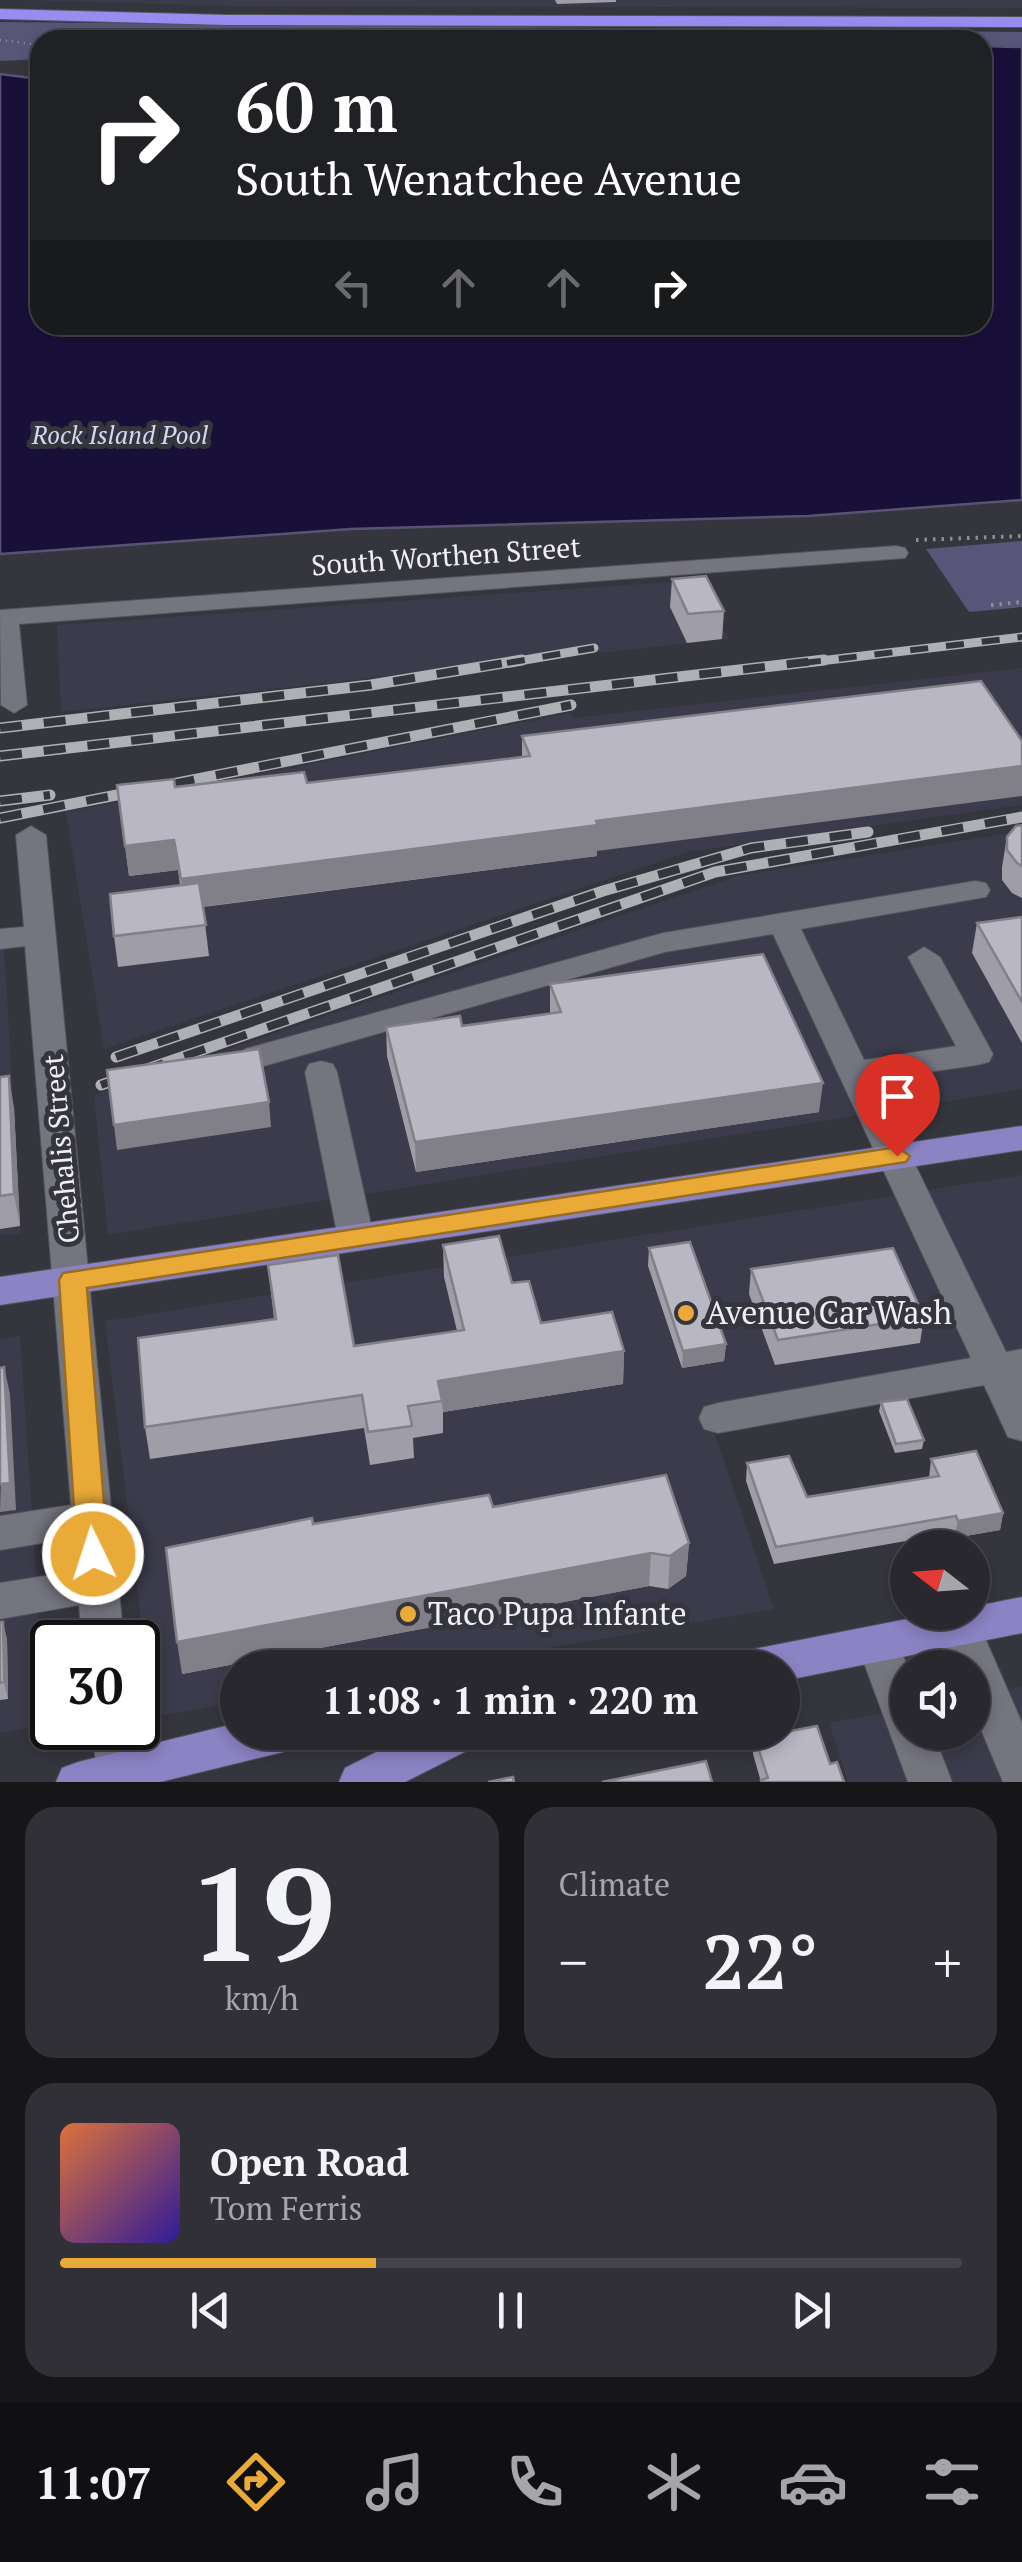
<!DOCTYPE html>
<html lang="en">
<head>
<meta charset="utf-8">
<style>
	:root { --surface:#28282e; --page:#303036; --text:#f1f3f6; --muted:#a5a6aa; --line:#44444a; --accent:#eaaa38 }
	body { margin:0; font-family:"PT Serif",serif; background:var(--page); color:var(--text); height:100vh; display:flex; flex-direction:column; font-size:38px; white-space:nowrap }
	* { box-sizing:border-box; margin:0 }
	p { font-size:32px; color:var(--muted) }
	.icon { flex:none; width:55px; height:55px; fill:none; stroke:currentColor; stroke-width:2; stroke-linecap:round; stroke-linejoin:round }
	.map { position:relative; height:1782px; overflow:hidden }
	.sheet { display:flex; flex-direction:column; gap:25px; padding:25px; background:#161619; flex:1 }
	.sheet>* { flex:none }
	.hud { position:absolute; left:30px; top:30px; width:962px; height:305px; border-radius:30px; box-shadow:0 5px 15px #0003,0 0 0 2px var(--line); background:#202124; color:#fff; overflow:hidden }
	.needle { width:65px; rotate:287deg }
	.fabs { position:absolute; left:890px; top:1530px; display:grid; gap:20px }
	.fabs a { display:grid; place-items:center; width:100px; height:100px; border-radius:50%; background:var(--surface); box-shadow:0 5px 15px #0003,0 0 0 2px var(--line); font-size:50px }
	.speed { position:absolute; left:30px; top:1620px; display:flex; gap:20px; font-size:50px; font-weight:700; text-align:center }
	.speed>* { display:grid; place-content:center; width:130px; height:130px; border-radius:50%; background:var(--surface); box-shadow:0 5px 15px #0003,0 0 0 2px var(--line); line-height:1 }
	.speed .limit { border:5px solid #111; border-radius:15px; background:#fff; color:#111 }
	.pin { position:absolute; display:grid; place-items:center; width:85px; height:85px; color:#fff; margin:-102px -42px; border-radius:50% 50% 50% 0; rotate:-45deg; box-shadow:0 0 10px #0007 }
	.pin .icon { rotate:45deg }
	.me { position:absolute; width:110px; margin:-55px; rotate:356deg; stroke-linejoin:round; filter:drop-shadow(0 0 8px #0008) }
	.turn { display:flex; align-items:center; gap:35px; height:210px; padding:0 40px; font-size:45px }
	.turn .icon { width:130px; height:130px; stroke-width:2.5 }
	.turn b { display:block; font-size:70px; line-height:85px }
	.lanes { display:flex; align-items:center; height:95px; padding:0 40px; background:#0003; justify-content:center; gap:50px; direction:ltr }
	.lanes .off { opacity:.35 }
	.big { font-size:75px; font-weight:700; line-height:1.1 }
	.sheet .widget { flex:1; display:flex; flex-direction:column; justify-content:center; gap:15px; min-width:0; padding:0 35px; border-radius:30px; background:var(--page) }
	.sheet .dial { align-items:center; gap:0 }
	.dial b { font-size:130px; line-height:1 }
	.song { display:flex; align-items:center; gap:30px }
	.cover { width:120px; height:120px; border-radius:15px; background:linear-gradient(135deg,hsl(20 70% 55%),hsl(250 70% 35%)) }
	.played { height:10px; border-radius:5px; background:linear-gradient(90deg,var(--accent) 35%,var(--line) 35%) }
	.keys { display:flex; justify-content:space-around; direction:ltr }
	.heat { display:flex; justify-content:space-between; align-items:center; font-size:55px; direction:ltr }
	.sheet .tiles { flex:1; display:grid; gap:25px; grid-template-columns:1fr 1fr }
	.widget:last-child { grid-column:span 2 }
	.trip { position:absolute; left:220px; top:1650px; width:580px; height:100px; border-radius:50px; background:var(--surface); box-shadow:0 5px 15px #0003,0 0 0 2px var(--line); font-weight:700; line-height:100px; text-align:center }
	.tab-bar { display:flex; height:160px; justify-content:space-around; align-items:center; background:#101012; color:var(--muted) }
	.tab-bar .icon { width:70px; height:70px }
	.tab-bar .active { color:var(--accent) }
	.tab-bar b { font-size:45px; color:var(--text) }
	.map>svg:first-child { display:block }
	.built { fill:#3c3b4b }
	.green { fill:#585578 }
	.water { fill:#19103a; stroke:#595372; stroke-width:2.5 }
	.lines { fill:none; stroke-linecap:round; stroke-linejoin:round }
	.minor-casing { stroke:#54535b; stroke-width:2 }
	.major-casing { stroke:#54535b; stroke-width:2 }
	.highway-casing { stroke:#54535b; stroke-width:2 }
	.path-far1 { stroke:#8e8e95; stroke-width:2.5; stroke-dasharray:1 5; stroke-linecap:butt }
	.path { stroke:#8e8e95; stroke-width:4; stroke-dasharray:2.5 6; stroke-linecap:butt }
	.minor { fill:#757580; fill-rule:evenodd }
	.major { fill:#8b83c3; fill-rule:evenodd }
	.highway { fill:#998cf0; fill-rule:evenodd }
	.rail-far1-casing { stroke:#afafb6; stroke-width:9 }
	.rail-casing { stroke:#afafb6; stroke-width:11 }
	.rail-far1 { stroke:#35353e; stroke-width:6; stroke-dasharray:18; stroke-linecap:butt }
	.rail { stroke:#35353e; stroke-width:8; stroke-dasharray:22; stroke-linecap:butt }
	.wall { fill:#9e9da8 }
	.shaded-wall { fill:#818088 }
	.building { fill:#b8b7c3; stroke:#818088; stroke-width:2.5 }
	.route { fill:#eaaa38; stroke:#986e24; stroke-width:2.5 }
	.poi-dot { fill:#eaaa38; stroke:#35353e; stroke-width:4 }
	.labels { text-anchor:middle; stroke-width:10; stroke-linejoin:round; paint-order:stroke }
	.far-water-label { font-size:25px; font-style:italic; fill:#d7d6f5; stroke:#35353e }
	.street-label { font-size:28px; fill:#efeff5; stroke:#35353e }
	.near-poi-label { font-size:32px; fill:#efeff5; stroke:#35353e; text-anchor:start }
</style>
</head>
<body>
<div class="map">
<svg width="1022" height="1782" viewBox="0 0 1022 1782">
	<rect width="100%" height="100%" fill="#35353e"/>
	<g class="built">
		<path d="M 21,0 L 1022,0 L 1022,8 L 231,6 Z"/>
		<path d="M 699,580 L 728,639 L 61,712 L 57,625 Z"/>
		<path d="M 1022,668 L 1022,805 L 688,852 L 104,1049 L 66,812 L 570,713 L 573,718 Z"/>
		<path d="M 1022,831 L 1022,1089 L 108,1235 L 94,1095 L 737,876 Z"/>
		<path d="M 0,948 L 4,948 L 21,1233 L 0,1236 Z"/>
		<path d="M 1022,1175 L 1022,1380 L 714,1431 L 774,1609 L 438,1667 L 238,1668 L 237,1702 L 153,1717 L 105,1321 Z"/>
		<path d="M 20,1336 L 46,1724 L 0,1733 L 0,1339 Z"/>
		<path d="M 1022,1686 L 1022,1782 L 848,1782 L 829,1723 L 907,1708 L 908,1732 L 972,1732 L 973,1696 Z"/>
	</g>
	<g class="green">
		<path d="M 0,22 L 1022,32 L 1022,46 L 983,45 L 982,40 L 40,40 L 40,59 L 0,61 Z"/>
		<path d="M 1022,541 L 1022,607 L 969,612 L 926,549 Z"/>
	</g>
	<path class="water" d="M 983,46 L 1022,47 L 1022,500 L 808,516 L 351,529 L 0,554 L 0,74 L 40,79 L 40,325 L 982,325 Z"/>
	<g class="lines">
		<g class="minor-casing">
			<g id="minor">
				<path d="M 896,546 L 905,548 L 908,553 L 905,558 L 19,624 L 27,705 L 14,713 L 1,705 L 0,610 Z"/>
				<path d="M 31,826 L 46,835 L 124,1642 L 82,1642 L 79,1605 L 0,1619 L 0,1583 L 76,1571 L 73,1538 L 0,1550 L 0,1516 L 71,1505 L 25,946 L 0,949 L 0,929 L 24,927 L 16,835 Z"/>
				<path d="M 975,881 L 986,883 L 990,890 L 986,897 L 801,929 L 864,1060 L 956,1046 L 908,957 L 924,947 L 940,957 L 993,1054 L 989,1062 L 977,1065 L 874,1080 L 1006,1352 L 1022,1349 L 1022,1441 L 1008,1437 L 984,1385 L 718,1433 L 704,1429 L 699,1418 L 704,1407 L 718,1403 L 971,1358 L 773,934 L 665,952 L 257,1068 L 245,1065 L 241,1057 L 245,1049 L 663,933 Z"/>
				<path d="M 321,1061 L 333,1064 L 337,1072 L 374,1238 L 369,1247 L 356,1251 L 343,1247 L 338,1238 L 305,1072 L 309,1064 Z"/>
				<path d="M 953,1612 L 975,1615 L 1022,1723 L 1022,1782 L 1003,1782 L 972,1708 L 972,1668 L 955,1668 L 939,1628 L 945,1615 Z"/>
				<path d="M 878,1626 L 893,1631 L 908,1668 L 908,1732 L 933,1732 L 952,1782 L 908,1782 L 857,1644 L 863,1631 Z"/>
				<path d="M 91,1728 L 135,1728 L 140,1774 L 137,1782 L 99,1782 Z"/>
			</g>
		</g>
		<g class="major-casing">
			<g id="major">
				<path d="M 1022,1126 L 1022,1150 L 0,1305 L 0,1277 Z"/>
				<path d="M 1022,1597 L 1022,1633 L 782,1681 L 782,1668 L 733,1668 L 739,1655 L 754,1649 L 943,1612 L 972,1612 L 972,1607 Z"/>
				<path d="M 238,1723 L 238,1732 L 305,1732 L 298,1746 L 283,1752 L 160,1782 L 56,1782 L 62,1768 L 78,1762 Z"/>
				<path d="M 416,1732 L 483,1732 L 476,1746 L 405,1782 L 339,1782 L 345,1768 Z"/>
			</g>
		</g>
		<g class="highway-casing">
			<path id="highway" d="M 0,9 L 228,15 L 1022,17 L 1022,27 L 228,25 L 0,19 Z"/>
		</g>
		<path class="path-far1" d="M 0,40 L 40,45"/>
		<g class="path">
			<path d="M 916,540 L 1022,536"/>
			<path d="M 991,605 L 1022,602"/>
		</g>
		<use href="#minor" class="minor"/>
		<use href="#major" class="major"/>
		<use href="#highway" class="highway"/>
		<g class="rail-far1-casing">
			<g id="rail-far1">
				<path d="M 507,663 L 594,648"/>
				<path d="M 803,663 L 1022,637"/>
			</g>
		</g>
		<g class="rail-casing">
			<g id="rail">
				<path d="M 0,728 L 371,685 L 522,660"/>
				<path d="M 0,756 L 824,660"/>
				<path d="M 0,801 L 50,795"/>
				<path d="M 0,818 L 571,705"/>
				<path d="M 116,1057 L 603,891 L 751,848 L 868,832"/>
				<path d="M 101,1085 L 715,872 L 1022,817"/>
			</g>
		</g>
		<use href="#rail-far1" class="rail-far1"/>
		<use href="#rail" class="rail"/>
	</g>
	<g class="wall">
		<path d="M 555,0 L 616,0 L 616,2 L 557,4 Z"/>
		<path d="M 672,579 L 724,611 L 722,639 L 687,643 L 670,607 Z"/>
		<path d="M 522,736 L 597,851 L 597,856 L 203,907 L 209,956 L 118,967 L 114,936 L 180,885 L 178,870 L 129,876 L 117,785 L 175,787 L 307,783 L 522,757 Z"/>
		<path d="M 1022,825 L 1022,898 L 1012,893 L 1002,880 L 1002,867 L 1007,837 Z"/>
		<path d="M 1022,917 L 1022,1043 L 972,953 L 977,923 Z"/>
		<path d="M 550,984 L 819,1112 L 416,1172 L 387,1056 L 386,1027 L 462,1026 L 550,1013 Z"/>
		<path d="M 0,1077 L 14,1108 L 20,1226 L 0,1229 Z"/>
		<path d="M 443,1245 L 512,1283 L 541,1323 L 624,1351 L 623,1384 L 443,1412 L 443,1433 L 413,1438 L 414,1458 L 370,1465 L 364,1428 L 150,1459 L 145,1427 L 274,1319 L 268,1265 L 354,1346 L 457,1331 L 444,1277 Z"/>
		<path d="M 649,1248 L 726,1344 L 724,1361 L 682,1368 L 648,1266 Z"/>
		<path d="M 751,1269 L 924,1317 L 920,1343 L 775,1365 L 749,1294 Z"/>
		<path d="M 881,1402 L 924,1440 L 922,1449 L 895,1453 L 879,1411 Z"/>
		<path d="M 931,1459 L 1003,1513 L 1000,1530 L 954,1538 L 952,1533 L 774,1564 L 746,1481 L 747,1463 L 807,1497 L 929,1478 Z"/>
		<path d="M 493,1507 L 689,1543 L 686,1576 L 668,1589 L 649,1586 L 182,1674 L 313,1524 Z"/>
		<path d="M 0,1622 L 7,1639 L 8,1699 L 0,1700 Z"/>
		<path d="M 755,1738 L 830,1764 L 844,1782 L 761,1782 L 753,1754 Z"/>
	</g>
	<g class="shaded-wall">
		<path d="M 1022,766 L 1022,796 L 597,851 L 597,856 L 184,909 L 181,879 L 596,821 Z"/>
		<path d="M 174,840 L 178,870 L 129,876 L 125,846 Z"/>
		<path d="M 9,1076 L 14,1108 L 20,1226 L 14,1194 Z"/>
		<path d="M 823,1083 L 819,1112 L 416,1172 L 415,1142 Z"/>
		<path d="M 269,1102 L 271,1127 L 117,1150 L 114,1125 Z"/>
		<path d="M 726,1344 L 724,1361 L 682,1368 L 683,1351 Z"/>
		<path d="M 624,1351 L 623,1384 L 443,1412 L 442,1401 L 438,1381 Z"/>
		<path d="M 4,1367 L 10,1394 L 16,1510 L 0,1512 Z"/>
		<path d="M 1003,1513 L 1000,1530 L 954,1538 L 958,1521 Z"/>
		<path d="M 689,1543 L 686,1576 L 668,1589 L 670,1556 Z"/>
		<path d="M 651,1553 L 649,1586 L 182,1674 L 177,1642 Z"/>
		<path d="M 3,1622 L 7,1639 L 8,1699 L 4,1682 Z"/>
	</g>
	<g class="building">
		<path d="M 706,576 L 724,611 L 688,614 L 672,579 Z"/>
		<path d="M 981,681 L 1022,741 L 1022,766 L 596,821 L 598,825 L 181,879 L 174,840 L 125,846 L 117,785 L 174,779 L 175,787 L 304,772 L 307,783 L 530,756 L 522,736 Z"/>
		<path d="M 1022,825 L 1022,866 L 1017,863 L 1007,850 L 1007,837 L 1016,826 Z"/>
		<path d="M 199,883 L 206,925 L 114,936 L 110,894 Z"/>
		<path d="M 1022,917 L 1022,1002 L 977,923 Z"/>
		<path d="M 763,954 L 823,1083 L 415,1142 L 386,1027 L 460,1016 L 462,1026 L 561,1012 L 550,984 Z"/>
		<path d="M 259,1049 L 269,1102 L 114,1125 L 107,1070 Z"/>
		<path d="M 9,1076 L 14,1194 L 0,1196 L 0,1077 Z"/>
		<path d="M 499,1236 L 512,1283 L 529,1281 L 541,1323 L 612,1312 L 624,1351 L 438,1381 L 442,1401 L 408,1406 L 412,1426 L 368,1432 L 362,1395 L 145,1427 L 138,1338 L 276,1319 L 268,1265 L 338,1255 L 354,1346 L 464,1330 L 443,1245 Z"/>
		<path d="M 690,1242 L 726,1344 L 683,1351 L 649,1248 Z"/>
		<path d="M 893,1248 L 924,1317 L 778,1340 L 751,1269 Z"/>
		<path d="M 4,1367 L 10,1483 L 0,1484 L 0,1368 Z"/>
		<path d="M 907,1399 L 924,1440 L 896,1444 L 881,1402 Z"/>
		<path d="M 976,1451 L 1003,1513 L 958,1521 L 956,1516 L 776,1547 L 747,1463 L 789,1456 L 807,1497 L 939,1476 L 931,1459 Z"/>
		<path d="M 666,1475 L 689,1543 L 670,1556 L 651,1553 L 177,1642 L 166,1548 L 312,1518 L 313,1524 L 489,1495 L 493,1507 Z"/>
		<path d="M 0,1622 L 3,1622 L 4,1682 L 0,1683 Z"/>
		<path d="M 817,1726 L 830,1764 L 837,1762 L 844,1782 L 762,1782 L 761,1780 L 768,1778 L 755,1738 Z"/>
		<path d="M 706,1761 L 712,1782 L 602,1782 Z"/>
		<path d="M 513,1777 L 514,1782 L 488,1782 Z"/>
	</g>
	<path class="route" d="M 897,1147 L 910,1156 L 906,1162 L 87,1288 L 108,1554 L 104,1563 L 93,1567 L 82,1563 L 77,1554 L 59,1280 L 63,1273 Z"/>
	<g class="poi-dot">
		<circle cx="686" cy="1313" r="10"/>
		<circle cx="408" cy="1614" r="10"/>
	</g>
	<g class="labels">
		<g class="far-water-label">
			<text x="120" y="444">Rock Island Pool</text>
		</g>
		<g class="street-label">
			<text transform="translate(446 556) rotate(-4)" y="10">South Worthen Street</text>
			<text transform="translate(61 1149) rotate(-95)" y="10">Chehalis Street</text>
		</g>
		<g class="near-poi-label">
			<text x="706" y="1324">Avenue Car Wash</text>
			<text x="428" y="1625">Taco Pupa Infante</text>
		</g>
	</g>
</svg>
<div class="fabs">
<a><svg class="needle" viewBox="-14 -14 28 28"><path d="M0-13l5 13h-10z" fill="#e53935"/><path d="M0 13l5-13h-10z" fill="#a5a6aa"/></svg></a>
<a><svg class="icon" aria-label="sound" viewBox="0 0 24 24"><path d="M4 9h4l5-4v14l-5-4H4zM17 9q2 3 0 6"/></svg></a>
</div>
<div class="speed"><div class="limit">30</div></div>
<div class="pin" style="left:897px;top:1156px;background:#d93025"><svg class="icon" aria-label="arrive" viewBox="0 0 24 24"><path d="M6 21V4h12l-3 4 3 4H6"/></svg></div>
<svg class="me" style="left:93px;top:1554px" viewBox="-20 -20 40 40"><circle r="17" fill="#eaaa38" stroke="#fff" stroke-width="3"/><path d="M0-11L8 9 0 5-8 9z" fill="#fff"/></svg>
<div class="trip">11:08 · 1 min · 220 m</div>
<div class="hud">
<div class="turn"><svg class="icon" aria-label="right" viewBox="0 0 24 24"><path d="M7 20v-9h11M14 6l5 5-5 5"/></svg><div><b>60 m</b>South Wenatchee Avenue</div></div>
<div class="lanes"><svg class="icon off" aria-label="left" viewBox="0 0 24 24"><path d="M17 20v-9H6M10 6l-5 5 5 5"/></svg><svg class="icon off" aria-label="ahead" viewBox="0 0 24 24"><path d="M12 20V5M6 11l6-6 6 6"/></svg><svg class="icon off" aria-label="ahead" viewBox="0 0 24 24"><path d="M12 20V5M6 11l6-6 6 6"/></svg><svg class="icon" aria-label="right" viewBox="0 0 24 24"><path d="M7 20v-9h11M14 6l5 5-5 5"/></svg></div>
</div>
</div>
<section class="sheet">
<div class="tiles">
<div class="widget dial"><b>19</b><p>km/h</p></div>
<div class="widget"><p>Climate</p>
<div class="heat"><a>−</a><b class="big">22°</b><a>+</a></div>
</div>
<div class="widget">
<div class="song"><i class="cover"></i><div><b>Open Road</b><p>Tom Ferris</p></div></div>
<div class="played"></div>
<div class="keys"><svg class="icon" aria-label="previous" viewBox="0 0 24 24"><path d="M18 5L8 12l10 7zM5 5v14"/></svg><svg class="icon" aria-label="pause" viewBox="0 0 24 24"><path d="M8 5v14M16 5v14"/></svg><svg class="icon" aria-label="next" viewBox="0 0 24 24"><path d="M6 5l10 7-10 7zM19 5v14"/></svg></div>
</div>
</div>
</section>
<nav class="tab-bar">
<b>11:07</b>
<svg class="icon active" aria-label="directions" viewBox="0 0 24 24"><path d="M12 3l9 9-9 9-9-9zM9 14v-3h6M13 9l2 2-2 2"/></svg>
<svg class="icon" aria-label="music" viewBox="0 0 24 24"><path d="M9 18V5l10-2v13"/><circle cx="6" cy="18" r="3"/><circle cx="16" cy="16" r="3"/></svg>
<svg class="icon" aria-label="phone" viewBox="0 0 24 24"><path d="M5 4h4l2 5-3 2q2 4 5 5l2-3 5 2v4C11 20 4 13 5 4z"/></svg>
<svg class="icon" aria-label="climate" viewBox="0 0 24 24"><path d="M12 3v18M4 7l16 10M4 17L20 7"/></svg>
<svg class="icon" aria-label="car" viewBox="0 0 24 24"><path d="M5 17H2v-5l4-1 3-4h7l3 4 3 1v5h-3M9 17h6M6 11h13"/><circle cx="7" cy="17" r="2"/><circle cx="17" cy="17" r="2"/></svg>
<svg class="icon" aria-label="filters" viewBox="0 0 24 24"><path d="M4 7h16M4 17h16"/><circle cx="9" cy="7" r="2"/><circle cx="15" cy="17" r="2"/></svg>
</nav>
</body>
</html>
